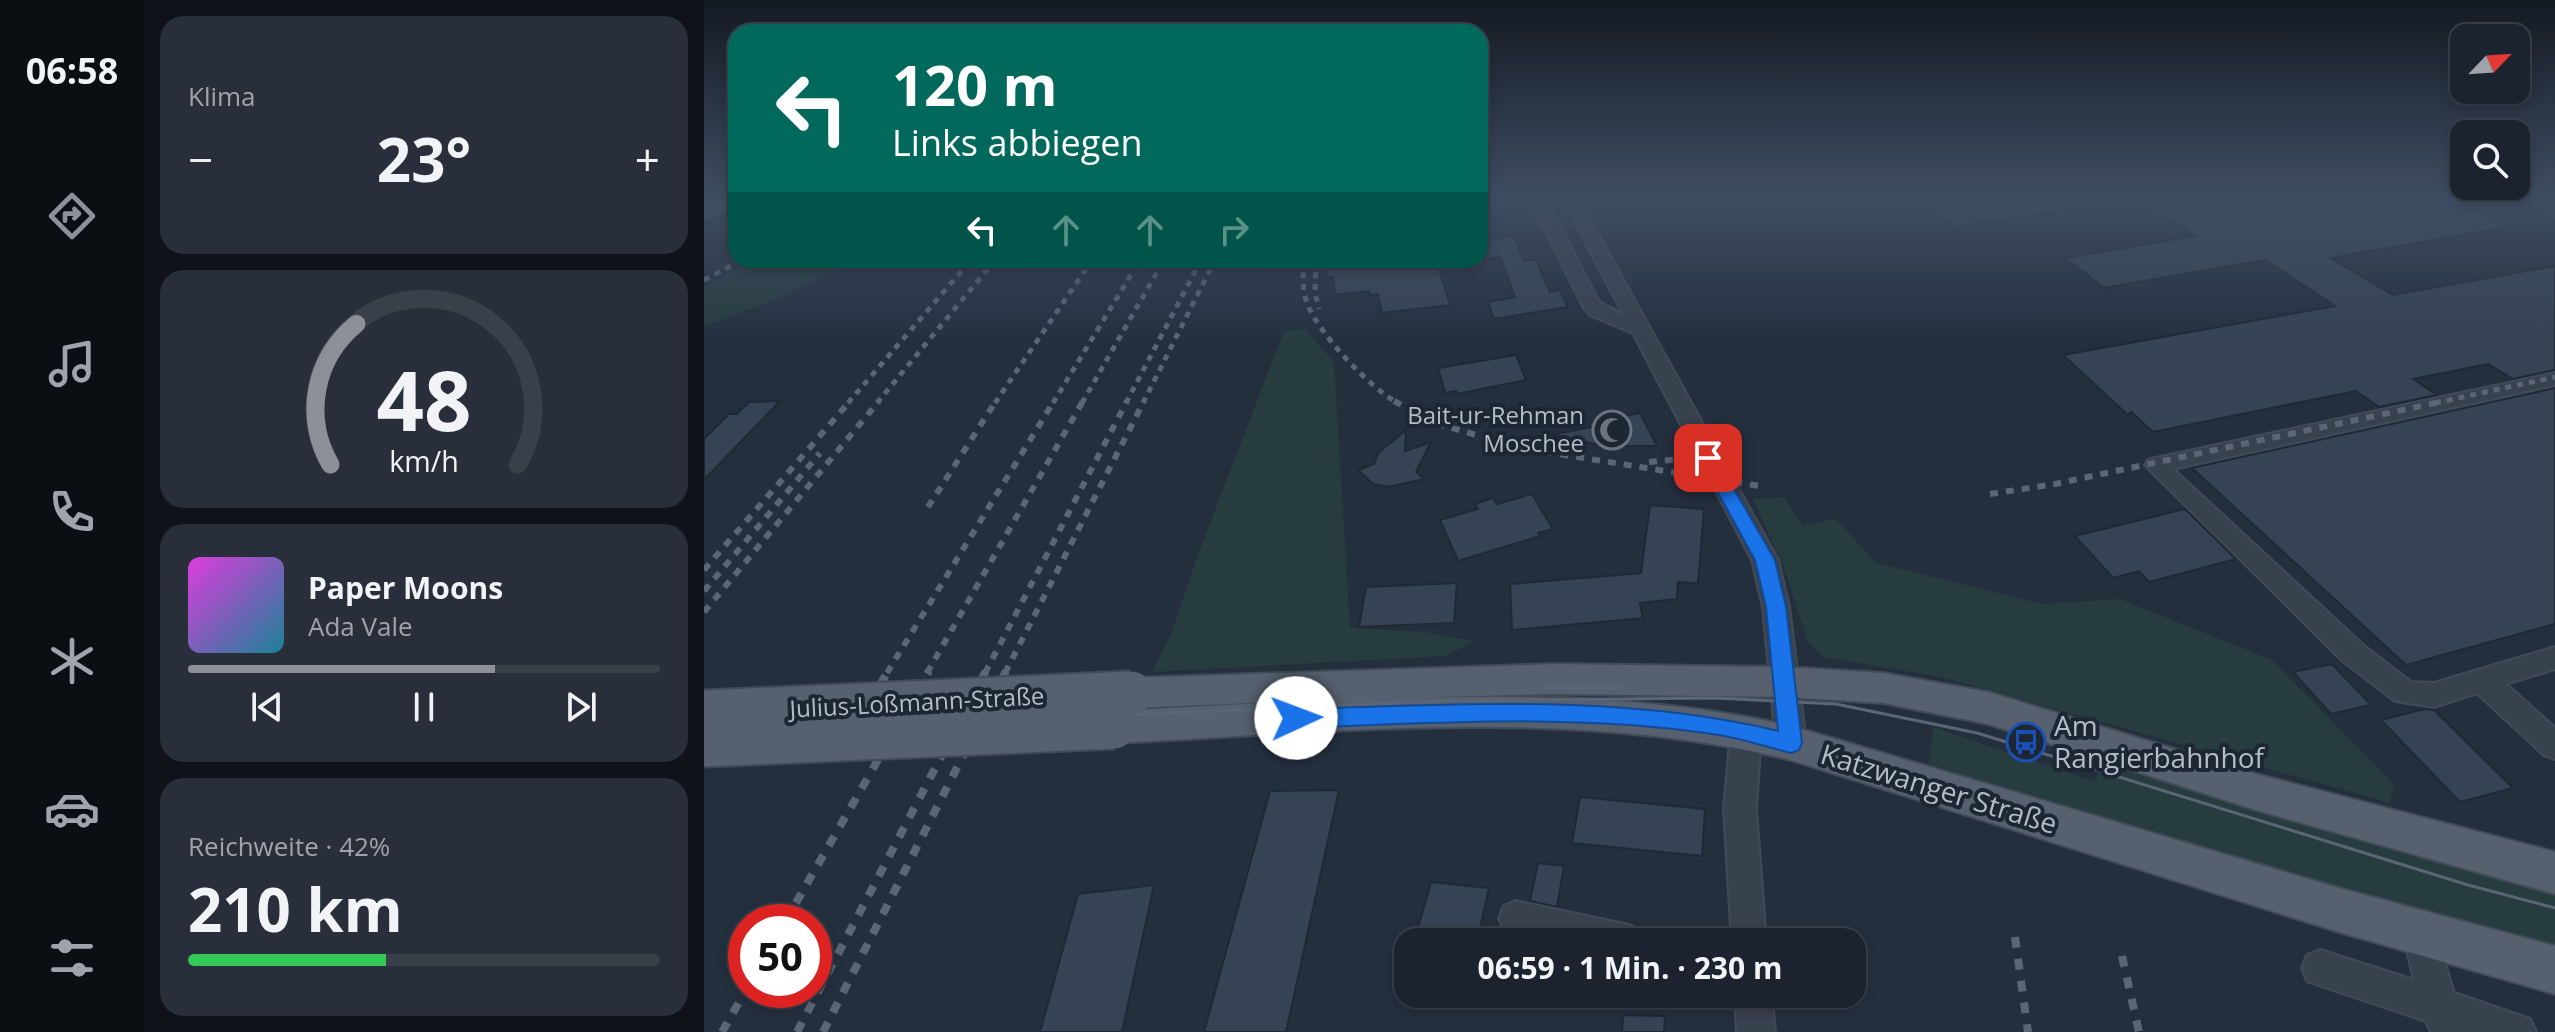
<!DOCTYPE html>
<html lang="de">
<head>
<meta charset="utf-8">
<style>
	:root { --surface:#1b232e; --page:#282f3a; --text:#f1f3f6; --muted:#a0a4aa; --line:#39404a; --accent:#8c9099 }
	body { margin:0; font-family:"Open Sans",sans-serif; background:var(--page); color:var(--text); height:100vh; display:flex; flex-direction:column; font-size:30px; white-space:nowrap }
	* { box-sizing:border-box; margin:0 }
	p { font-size:26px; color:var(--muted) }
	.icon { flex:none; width:44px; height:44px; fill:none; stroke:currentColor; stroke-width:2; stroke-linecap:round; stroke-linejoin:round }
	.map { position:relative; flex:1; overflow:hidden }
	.side { display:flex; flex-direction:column; gap:16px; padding:16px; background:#0f1319; width:560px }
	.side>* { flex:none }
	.guide { position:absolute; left:24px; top:24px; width:760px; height:244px; border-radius:24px; box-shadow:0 4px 12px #0003,0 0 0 2px var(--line); background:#00695c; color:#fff; overflow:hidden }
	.needle { width:52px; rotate:65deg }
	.buttons { position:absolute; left:1746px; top:24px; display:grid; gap:16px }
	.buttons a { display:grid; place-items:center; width:80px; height:80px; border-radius:16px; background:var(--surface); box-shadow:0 4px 12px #0003,0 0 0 2px var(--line); font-size:40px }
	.speed { position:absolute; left:24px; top:904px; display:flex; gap:16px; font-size:40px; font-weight:700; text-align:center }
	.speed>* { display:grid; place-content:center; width:104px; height:104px; border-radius:50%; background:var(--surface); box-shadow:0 4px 12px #0003,0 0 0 2px var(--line); line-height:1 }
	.speed .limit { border:12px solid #d22; background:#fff; color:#111 }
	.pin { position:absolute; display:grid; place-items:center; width:68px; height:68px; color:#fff; margin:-34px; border-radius:16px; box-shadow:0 4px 12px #0006 }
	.me { position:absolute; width:88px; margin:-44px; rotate:88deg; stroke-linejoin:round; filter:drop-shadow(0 0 6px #0008) }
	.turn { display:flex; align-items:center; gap:28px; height:168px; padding:0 32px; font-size:36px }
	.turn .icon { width:104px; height:104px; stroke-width:2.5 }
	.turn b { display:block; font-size:56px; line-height:68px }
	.lanes { display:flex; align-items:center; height:76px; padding:0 32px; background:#0003; justify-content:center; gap:40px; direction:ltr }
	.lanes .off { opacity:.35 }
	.big { font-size:60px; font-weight:700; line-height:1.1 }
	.side .tile { flex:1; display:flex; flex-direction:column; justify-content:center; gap:12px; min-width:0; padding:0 28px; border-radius:24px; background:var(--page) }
	.side .dial { align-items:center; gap:0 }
	.dial svg { height:208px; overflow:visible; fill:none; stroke:var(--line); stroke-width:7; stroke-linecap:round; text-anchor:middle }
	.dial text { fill:var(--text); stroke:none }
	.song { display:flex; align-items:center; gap:24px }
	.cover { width:96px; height:96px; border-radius:12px; background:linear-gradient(135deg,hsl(300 70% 55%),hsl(190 70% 35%)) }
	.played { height:8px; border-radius:4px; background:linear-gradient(90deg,var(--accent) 65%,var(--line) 65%) }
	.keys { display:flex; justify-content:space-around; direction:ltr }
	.heat { display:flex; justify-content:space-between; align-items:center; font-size:44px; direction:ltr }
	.charge { height:12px; border-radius:6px; background:linear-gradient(90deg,#34c759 42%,var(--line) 0) }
	.trip { position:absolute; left:690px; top:928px; width:472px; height:80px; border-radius:24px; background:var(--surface); box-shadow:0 4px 12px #0003,0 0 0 2px var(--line); font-weight:700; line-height:80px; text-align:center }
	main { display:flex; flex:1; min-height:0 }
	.tab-bar { display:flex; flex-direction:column; width:144px; justify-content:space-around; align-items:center; background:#0b0e12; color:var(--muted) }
	.tab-bar .icon { width:56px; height:56px }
	.tab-bar .selected { color:var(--accent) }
	.tab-bar b { font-size:36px; color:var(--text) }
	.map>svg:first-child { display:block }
	.green { fill:#263c3f }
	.building { fill:#364354; stroke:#1f2835; stroke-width:2 }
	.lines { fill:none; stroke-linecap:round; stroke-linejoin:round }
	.minor-casing { stroke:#414a57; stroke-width:4 }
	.major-casing { stroke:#414a57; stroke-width:4 }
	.minor { fill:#38414e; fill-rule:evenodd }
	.major { fill:#56606e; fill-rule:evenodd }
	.tram { stroke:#5a6575; stroke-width:3 }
	.rail-far2 { stroke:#5a6575; stroke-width:5; stroke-dasharray:6 6; stroke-linecap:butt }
	.rail-far1 { stroke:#5a6575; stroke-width:6; stroke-dasharray:8 8; stroke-linecap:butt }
	.rail { stroke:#5a6575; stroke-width:8; stroke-dasharray:11 11; stroke-linecap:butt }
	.major-bridge-casing { stroke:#414a57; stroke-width:47; stroke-linecap:butt }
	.major-bridge { stroke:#56606e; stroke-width:43 }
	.route { fill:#1a73e8; stroke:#114b97; stroke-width:2 }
	.labels { text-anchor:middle; stroke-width:8; stroke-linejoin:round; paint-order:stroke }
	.poi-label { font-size:24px; fill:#b4bcc9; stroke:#1d2633; text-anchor:end }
	.street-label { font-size:24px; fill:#b4bcc9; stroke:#1d2633 }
	.near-poi-label { font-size:28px; fill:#b4bcc9; stroke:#1d2633; text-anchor:start }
	.near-street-label { font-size:28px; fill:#b4bcc9; stroke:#1d2633 }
</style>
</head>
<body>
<main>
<nav class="tab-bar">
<b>06:58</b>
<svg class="icon selected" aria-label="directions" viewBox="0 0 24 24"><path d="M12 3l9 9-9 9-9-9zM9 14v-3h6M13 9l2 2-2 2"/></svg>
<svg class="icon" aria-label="music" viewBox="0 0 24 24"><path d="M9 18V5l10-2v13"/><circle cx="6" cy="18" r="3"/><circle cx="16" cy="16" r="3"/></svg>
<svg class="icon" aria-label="phone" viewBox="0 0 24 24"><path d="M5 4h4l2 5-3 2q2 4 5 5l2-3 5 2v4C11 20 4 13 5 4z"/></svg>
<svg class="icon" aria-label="climate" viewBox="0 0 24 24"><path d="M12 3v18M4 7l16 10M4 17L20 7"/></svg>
<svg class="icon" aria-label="car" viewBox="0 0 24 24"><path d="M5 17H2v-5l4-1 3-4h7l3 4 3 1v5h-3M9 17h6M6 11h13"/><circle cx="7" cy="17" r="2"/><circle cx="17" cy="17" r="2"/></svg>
<svg class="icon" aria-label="filters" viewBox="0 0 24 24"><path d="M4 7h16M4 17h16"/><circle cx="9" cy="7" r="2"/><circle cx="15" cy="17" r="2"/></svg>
</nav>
<section class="side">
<div class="tile"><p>Klima</p>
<div class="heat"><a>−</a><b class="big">23°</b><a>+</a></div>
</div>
<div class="tile dial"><svg viewBox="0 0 100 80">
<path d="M14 69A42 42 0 1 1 86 69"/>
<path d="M14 69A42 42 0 0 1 24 15" stroke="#8c9099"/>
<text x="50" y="56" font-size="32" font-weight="700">48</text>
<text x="50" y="72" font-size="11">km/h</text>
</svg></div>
<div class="tile">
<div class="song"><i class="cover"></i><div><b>Paper Moons</b><p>Ada Vale</p></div></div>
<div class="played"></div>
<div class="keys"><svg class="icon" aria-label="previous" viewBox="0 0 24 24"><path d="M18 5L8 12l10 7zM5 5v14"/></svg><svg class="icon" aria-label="pause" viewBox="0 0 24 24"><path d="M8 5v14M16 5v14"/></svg><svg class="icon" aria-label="next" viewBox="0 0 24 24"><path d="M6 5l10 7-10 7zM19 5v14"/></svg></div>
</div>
<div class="tile"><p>Reichweite · 42%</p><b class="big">210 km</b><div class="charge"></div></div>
</section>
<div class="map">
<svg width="1851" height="1032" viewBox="0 0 1851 1032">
	<rect width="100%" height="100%" fill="#242f3e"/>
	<g class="green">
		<path d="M 50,260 L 157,260 L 68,301 L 0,326 L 0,287 Z"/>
		<path d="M 601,329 L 630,362 L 646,628 L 721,632 L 770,641 L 742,656 L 448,672 L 467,634 L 496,549 L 580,331 Z"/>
		<path d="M 1080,497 L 1099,525 L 1132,519 L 1172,563 L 1338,604 L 1416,599 L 1568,660 L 1690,784 L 1686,803 L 1237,677 L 1119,657 L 1104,642 L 1080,568 L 1049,499 Z"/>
		<path d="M 1229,727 L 1392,782 L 1396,756 L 1851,881 L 1851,959 L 1223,779 Z"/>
	</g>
	<g class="building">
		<path d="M 1228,198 L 1368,198 L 1368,209 L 1248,227 L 1226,207 L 1235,206 Z"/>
		<path d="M 1432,198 L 1744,198 L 1802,227 L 1627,258 L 1689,295 L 1851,266 L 1851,370 L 1809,379 L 1784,364 L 1709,379 L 1733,395 L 1675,407 L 1652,391 L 1449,432 L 1427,412 L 1424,415 L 1359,355 L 1631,306 L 1561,260 L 1400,288 L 1361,258 L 1491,236 Z"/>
		<path d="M 809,235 L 820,260 L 832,260 L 846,292 L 856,290 L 864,307 L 790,319 L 784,302 L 811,297 L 796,257 L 776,260 L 776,243 Z"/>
		<path d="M 623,260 L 732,260 L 746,305 L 678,313 L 674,294 L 666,295 L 665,291 L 631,295 L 629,277 L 622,278 Z"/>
		<path d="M 812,355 L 822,380 L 753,394 L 752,391 L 741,393 L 734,368 Z"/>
		<path d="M 1851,388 L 1851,624 L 1702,665 L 1488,468 Z"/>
		<path d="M 76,401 L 21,458 L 0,480 L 0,439 L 25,414 L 33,414 L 45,402 Z"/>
		<path d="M 936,413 L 953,446 L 900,446 L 848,435 L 887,427 L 885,423 Z"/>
		<path d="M 702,430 L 701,451 L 727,442 L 712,472 L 720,479 L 685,487 L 669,484 L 654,470 L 670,464 L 674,453 Z"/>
		<path d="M 828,494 L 849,529 L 834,533 L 836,536 L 754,561 L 736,520 L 774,509 L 771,504 L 789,498 L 793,504 Z"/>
		<path d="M 946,505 L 1000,509 L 994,583 L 974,582 L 973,599 L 936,603 L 939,618 L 808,630 L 806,584 L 937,573 Z"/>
		<path d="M 1481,509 L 1532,559 L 1445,582 L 1435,571 L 1409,578 L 1371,536 Z"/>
		<path d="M 753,583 L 750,623 L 655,627 L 662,587 Z"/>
		<path d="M 1628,664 L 1667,705 L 1627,714 L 1589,672 Z"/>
		<path d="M 1721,709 L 1730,710 L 1809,788 L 1756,802 L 1677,720 Z"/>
		<path d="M 635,790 L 582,1032 L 500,1032 L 566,791 Z"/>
		<path d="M 876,797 L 1001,809 L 998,856 L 868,843 Z"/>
		<path d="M 834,863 L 860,866 L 853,907 L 826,901 Z"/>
		<path d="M 727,882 L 785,888 L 773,942 L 710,942 Z"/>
		<path d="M 450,885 L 418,1032 L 336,1032 L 374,894 Z"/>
		<path d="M 919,1015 L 961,1016 L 960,1032 L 918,1032 Z"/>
	</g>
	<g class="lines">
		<g class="minor-casing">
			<g id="minor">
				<path d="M 825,198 L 841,198 L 895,302 L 920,315 L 858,198 L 874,198 L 1074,560 L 1085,607 L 1102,743 L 1098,752 L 1087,756 L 1076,752 L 1072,743 L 1059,607 L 1048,560 L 929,333 L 886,315 L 880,308 Z"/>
				<path d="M 1821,198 L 1840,198 L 1851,205 L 1851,217 Z"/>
				<path d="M 1851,373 L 1851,385 L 1469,469 L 1659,645 L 1707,682 L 1730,683 L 1851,647 L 1851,669 L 1802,684 L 1851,728 L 1851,759 L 1840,755 L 1773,693 L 1730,707 L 1691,701 L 1639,661 L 1441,465 L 1444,460 L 1452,458 Z"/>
				<path d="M 1042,720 L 1052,723 L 1057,732 L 1052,809 L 1062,942 L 1028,942 L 1020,809 L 1027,732 L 1032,723 Z"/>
				<path d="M 812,901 L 925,925 L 937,930 L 942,942 C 895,942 845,948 800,930 L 795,918 L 800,906 Z"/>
				<path d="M 1716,916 L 1728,921 L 1750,993 L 1826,1019 L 1832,1032 L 1727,1032 L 1722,1021 L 1603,981 L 1598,968 L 1603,955 L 1616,950 L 1710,980 L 1699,933 L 1704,921 Z"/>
				<path d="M 1031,994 L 1067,994 L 1071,1032 L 1033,1032 Z"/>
			</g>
		</g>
		<g class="major-casing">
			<g id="major">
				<path d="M 17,198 L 32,198 L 32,207 L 0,218 L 0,205 Z"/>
				<path d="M 852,664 L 1081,667 L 1179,673 L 1284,692 L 1552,774 L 1851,852 L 1851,894 L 1552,810 L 1284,724 L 1179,703 L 1081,697 L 852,694 L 654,699 C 799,695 945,693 1087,726 L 1635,888 L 1851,946 L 1851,994 L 1635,932 L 1087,760 C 867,706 634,732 410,743 L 396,739 L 390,727 L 396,715 L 410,711 L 576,702 L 427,708 L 414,704 L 408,693 L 414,682 L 427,678 Z"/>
			</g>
		</g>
		<use href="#minor" class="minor"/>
		<use href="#major" class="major"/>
		<g class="tram">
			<path d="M 840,688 L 920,688"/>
			<path d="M 0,733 L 739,701 L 1011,698 L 1132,704 L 1273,733 L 1764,885 L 1851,908"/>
		</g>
		<g class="rail-far2">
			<path d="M 600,260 C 599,275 598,289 603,303 C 614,333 666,388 694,403"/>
			<path d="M 612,260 L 611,293 L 615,309"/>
			<path d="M 0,280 L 38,260"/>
			<path d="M 144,403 L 267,260"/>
			<path d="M 173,403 L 291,260"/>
			<path d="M 291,403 L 388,260"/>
			<path d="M 349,403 L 436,260"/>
			<path d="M 378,403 L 460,260"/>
			<path d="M 422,403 L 497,260"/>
			<path d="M 439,403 L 511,260"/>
			<path d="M 1731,403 L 1851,377"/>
		</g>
		<g class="rail-far1">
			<path d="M 690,401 L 734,424 L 817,448 L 1055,486"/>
			<path d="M 945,462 L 1029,454"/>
			<path d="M 1286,494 L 1351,484 L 1741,401"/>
			<path d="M 224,507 L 292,401"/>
			<path d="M 0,570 L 146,401"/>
			<path d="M 0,591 L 116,453"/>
			<path d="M 0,612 L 175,401"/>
			<path d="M 183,673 L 350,401"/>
			<path d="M 223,673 L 379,401"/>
			<path d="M 281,673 L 423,401"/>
			<path d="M 301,673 L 440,401"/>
		</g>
		<g class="rail">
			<path d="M 176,685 L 184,671"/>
			<path d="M 81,922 L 225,671"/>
			<path d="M 1311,937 L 1324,1032"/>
			<path d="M 1418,956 L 1435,1032"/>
			<path d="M 18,1032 L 42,990"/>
			<path d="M 93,1032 L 282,671"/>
			<path d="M 119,1032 L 302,671"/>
		</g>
		<g class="major-bridge-casing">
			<g id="major-bridge">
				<path d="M 0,712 L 427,693"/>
				<path d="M 0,745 L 410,727"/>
			</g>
		</g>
		<use href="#major-bridge" class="major-bridge"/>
	</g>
	<linearGradient id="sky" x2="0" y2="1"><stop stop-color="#141a22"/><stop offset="0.58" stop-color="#3f4d63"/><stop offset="1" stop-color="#3f4d63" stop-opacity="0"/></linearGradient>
	<rect width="1851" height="343" fill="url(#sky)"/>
	<path class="route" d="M 1004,452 L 1012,458 L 1071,560 L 1082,607 L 1098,743 L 1095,750 L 1087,753 C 1063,747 1039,739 1015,735 C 879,713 730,723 592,728 L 585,725 L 581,718 L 585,712 L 592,709 C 752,705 917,693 1074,731 L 1062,607 L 1051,560 L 995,458 Z"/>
	<defs>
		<g id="mosque-ring" transform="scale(2)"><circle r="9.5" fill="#1d2633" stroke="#6b7280" stroke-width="1.5"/><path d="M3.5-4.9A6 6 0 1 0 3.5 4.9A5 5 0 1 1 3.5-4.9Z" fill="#6b7280"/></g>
		<g id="bus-ring" transform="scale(2)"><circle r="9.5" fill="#1d2633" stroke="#1a4fb4" stroke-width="1.5"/><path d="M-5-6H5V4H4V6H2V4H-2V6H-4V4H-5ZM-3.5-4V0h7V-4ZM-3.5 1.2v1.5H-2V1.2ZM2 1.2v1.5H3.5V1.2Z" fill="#1a4fb4"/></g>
	</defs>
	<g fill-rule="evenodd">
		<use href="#mosque-ring" x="908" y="430"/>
		<use href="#bus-ring" x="1322" y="742"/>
	</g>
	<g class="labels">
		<g class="poi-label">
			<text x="880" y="424">Bait-ur-Rehman<tspan x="880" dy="28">Moschee</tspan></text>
		</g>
		<g class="street-label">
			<text transform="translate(213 703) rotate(-3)" y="8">Julius-Loßmann-Straße</text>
		</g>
		<g class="near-poi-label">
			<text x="1350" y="736">Am<tspan x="1350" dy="32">Rangierbahnhof</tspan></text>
		</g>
		<g class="near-street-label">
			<text transform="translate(1235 789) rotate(17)" y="10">Katzwanger Straße</text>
		</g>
	</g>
</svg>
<div class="buttons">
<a><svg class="needle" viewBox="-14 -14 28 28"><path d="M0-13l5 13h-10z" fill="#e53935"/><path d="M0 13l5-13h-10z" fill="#a0a4aa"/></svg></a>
<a><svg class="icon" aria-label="search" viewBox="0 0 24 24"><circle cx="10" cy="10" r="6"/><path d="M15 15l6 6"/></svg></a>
</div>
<div class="speed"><div class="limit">50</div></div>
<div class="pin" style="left:1004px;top:458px;background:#d93025"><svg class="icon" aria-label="arrive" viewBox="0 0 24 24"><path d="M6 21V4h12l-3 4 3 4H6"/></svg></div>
<svg class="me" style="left:592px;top:718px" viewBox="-20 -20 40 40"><circle r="19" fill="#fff"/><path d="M0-13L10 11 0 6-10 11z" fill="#1a73e8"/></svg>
<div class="trip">06:59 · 1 Min. · 230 m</div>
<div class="guide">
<div class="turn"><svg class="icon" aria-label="left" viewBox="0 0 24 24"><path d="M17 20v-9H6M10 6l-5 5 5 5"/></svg><div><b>120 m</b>Links abbiegen</div></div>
<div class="lanes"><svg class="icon" aria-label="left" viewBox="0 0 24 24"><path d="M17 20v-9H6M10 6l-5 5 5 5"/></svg><svg class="icon off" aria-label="ahead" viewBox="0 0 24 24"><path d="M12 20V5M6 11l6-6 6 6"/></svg><svg class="icon off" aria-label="ahead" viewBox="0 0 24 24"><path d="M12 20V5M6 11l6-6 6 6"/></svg><svg class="icon off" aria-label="right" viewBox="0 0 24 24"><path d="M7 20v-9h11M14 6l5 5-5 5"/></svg></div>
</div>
</div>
</main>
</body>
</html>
